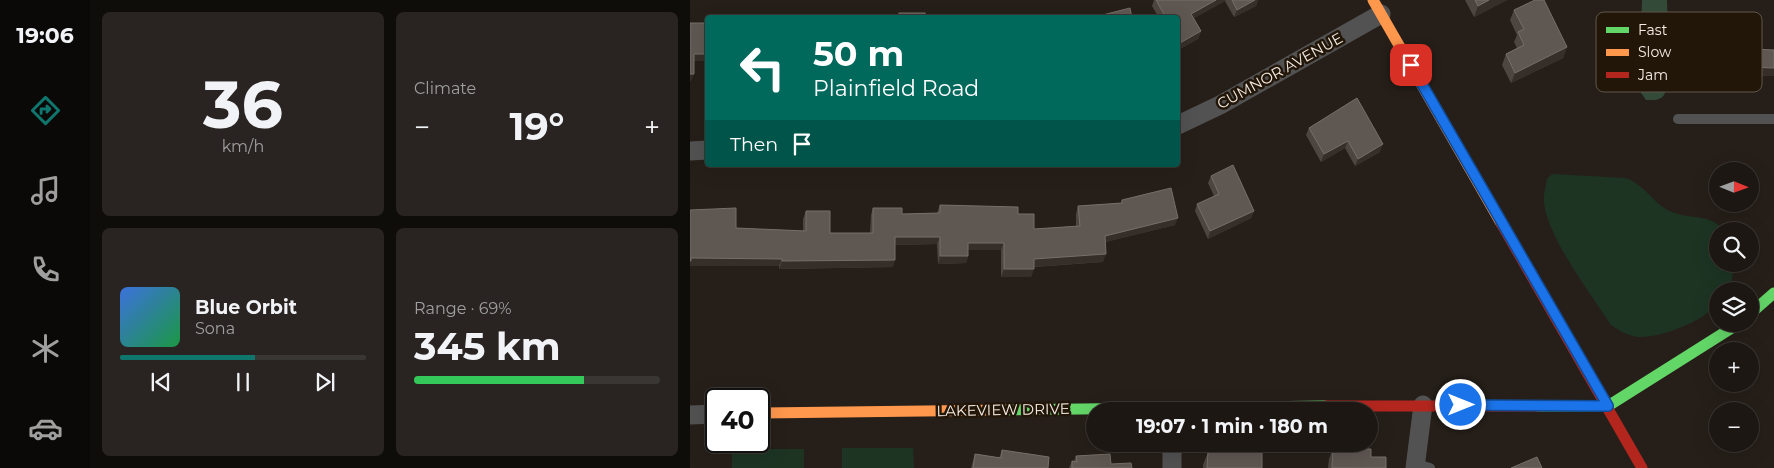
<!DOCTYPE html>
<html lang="en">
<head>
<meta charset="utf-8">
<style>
	:root { --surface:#1c1713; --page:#292421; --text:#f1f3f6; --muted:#a09fa0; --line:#3a3633; --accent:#0f766e }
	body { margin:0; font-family:Montserrat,sans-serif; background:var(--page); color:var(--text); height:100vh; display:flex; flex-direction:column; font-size:19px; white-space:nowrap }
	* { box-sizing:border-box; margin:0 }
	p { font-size:16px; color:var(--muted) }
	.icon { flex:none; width:28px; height:28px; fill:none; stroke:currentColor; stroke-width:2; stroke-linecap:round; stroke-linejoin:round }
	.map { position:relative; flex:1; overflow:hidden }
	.sheet { display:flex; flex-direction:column; gap:12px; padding:12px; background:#0f0d0a; width:600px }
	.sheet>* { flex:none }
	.banner { position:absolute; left:15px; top:15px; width:475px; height:152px; border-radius:5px; box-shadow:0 5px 20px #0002,0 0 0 1px var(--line); background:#00695c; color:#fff; overflow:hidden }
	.needle { width:32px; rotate:91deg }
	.controls { position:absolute; left:1019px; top:162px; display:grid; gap:10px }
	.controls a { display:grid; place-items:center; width:50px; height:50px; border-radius:50%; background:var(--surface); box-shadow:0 5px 20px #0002,0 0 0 1px var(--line); font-size:25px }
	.speed { position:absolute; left:15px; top:388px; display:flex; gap:10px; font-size:25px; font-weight:700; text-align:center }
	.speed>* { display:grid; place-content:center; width:65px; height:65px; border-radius:50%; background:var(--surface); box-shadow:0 5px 20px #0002,0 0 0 1px var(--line); line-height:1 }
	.speed .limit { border:2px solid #111; border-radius:8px; background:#fff; color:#111 }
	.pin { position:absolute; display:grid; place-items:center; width:42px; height:42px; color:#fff; margin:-21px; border-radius:10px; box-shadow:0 2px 8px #0006 }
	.me { position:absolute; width:55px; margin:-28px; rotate:90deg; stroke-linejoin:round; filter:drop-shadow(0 0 4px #0008) }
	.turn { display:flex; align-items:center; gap:18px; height:105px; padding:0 25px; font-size:22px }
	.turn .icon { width:65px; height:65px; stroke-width:2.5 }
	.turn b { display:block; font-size:35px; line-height:42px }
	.then { display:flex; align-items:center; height:48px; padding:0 25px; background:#0003; gap:10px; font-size:19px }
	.big { font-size:38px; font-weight:700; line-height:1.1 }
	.sheet .widget { flex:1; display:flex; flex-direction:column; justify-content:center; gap:8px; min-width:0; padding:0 18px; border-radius:8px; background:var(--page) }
	.sheet .dial { align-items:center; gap:0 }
	.dial b { font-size:65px; line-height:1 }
	.song { display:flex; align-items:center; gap:15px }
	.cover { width:60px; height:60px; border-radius:8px; background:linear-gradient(135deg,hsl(220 70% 55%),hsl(140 70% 35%)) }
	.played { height:5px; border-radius:2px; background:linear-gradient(90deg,var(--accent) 55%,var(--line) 55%) }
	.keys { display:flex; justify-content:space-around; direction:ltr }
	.heat { display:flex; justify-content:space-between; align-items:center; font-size:28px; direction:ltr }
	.charge { height:8px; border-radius:4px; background:linear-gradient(90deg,#34c759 69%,var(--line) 0) }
	.sheet .tiles { flex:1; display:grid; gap:12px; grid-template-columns:repeat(2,1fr) }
	.trip { position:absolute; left:396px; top:402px; width:292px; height:50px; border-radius:25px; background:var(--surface); box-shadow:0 5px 20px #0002,0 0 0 1px var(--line); font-weight:700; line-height:50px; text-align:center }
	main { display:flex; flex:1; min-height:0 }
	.tabs { display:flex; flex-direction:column; width:90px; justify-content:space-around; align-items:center; background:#0b0908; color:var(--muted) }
	.tabs .icon { width:35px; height:35px }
	.tabs .on { color:var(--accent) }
	.tabs b { font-size:22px; color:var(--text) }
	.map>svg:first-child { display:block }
	.green { fill:#1d3423 }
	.forest { fill:#334a39 }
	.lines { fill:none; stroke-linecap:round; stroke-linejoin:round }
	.lane { stroke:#535253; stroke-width:10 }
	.street { stroke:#535253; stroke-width:19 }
	.fast { stroke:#63d668; stroke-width:11 }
	.slow { stroke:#ff974d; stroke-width:11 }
	.jam { stroke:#b3261e; stroke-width:11 }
	.wall { fill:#4d4640 }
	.shaded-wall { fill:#362f29 }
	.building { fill:#5f5752; stroke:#766f68 }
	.route-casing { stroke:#114b97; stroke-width:12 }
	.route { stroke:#1a73e8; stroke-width:9 }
	.labels { text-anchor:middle; stroke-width:5; stroke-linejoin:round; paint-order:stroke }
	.street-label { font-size:15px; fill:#f5ece3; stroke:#221609 }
	.key { fill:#221609; stroke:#61564a; stroke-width:1 }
	.key-label { font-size:14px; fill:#f5ece3 }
</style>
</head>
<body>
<main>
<nav class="tabs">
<b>19:06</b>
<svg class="icon on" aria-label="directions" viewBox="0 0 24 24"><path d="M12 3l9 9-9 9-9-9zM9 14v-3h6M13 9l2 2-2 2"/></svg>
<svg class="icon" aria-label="music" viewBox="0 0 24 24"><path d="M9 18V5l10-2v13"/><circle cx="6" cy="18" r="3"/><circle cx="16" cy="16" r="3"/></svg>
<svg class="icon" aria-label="phone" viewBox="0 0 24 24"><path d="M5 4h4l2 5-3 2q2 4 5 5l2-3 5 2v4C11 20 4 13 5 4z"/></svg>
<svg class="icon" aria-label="climate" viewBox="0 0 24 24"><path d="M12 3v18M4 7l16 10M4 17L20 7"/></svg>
<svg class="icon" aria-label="car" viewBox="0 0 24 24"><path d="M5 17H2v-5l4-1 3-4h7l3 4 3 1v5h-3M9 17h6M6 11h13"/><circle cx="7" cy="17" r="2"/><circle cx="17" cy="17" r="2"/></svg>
</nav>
<section class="sheet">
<div class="tiles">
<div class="widget dial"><b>36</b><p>km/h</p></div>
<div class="widget"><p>Climate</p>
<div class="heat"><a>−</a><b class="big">19°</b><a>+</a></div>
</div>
<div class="widget">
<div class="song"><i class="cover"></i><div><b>Blue Orbit</b><p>Sona</p></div></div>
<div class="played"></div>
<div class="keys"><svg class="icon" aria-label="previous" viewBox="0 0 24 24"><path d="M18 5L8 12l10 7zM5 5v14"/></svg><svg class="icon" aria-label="pause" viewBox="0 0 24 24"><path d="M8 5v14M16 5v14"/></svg><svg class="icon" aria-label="next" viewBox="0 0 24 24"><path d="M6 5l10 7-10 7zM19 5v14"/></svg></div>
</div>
<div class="widget"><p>Range · 69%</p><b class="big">345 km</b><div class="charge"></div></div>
</div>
</section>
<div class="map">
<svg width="1084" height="468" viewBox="0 0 1084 468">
	<rect width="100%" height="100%" fill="#261f19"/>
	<g class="green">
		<path d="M 862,174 L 935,178 C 956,184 964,207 985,213 C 1005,220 1019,213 1035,231 L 1028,231 L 1028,264 L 1044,264 L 1041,287 L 1036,291 L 1028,291 C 1028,295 1028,300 1026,303 C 1017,321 969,338 949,337 C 938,336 930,331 921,325 C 901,294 857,237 854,202 C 853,195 856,186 857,179 Z"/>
		<path d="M 152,448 L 223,448 L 224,468 L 152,468 Z"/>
		<rect x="42" y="449" width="72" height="19"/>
	</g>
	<path class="forest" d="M 952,0 L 977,0 C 977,20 984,79 974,95 C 970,101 962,100 956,100 L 949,90 Z"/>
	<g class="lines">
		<g class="lane">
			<path d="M 988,119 L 1084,119"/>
			<path d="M 726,464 L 740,468"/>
		</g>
		<g class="street">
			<path d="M 488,125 L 530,105 L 691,14"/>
			<path d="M 0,151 L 18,150"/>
			<path d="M 0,415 L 26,414"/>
			<path d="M 482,444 L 482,468"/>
			<path d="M 725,468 L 733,405"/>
		</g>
		<g class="fast">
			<path d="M 1060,314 L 1084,293"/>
			<path d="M 848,406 L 918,406 L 1048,324"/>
			<path d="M 315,410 L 635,406"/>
		</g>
		<g class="slow">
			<path d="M 683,0 L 811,223"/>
			<path d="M 69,413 L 315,410"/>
		</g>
		<g class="jam">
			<path d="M 811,223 L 952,468"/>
			<path d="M 635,406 L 848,406"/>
		</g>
	</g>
	<g class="wall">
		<path d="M 464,0 L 568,0 L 566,6 L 544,17 L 535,1 L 504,18 L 511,31 L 508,39 L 488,50 L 488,18 L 469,18 L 462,6 Z"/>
		<path d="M 775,0 L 817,0 L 784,17 Z"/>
		<path d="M 824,10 L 877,47 L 873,58 L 821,83 L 812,65 L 816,54 L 827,48 L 824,42 L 827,35 L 820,20 Z"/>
		<path d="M 1059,49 L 1084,50 L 1084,76 L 1055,75 L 1056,56 Z"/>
		<path d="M 619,128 L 690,152 L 665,166 L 655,148 L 631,162 L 616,135 Z"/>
		<path d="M 521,176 L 564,211 L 561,218 L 518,239 L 505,211 L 507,204 L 524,196 L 518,183 Z"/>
		<path d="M 432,200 L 485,225 L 415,242 L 413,262 L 344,267 L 341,277 L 311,277 L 311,250 L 278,250 L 278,256 L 276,263 L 248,264 L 247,244 L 205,245 L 203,267 L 89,269 L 89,266 L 46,228 L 113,231 L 113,219 L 116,211 L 140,233 L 180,233 L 181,215 L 183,208 L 212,214 L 247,213 L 250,205 L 328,214 L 344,229 L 386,226 L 386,214 L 388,206 L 431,203 Z"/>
		<path d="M 533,445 L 572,468 L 513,468 L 513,465 L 518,452 L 531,452 Z"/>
		<path d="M 643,448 L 681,457 L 696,468 L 638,468 L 639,459 Z"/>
		<path d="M 312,450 L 358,468 L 281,468 L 285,454 L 309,458 Z"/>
		<path d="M 386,456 L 421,464 L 442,468 L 379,468 L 382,461 L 384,461 Z"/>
	</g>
	<g class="shaded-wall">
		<path d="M 526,0 L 536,0 L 535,1 L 499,21 L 501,14 Z"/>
		<path d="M 565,0 L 568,0 L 566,6 L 544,17 L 547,10 Z"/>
		<path d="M 799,0 L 817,0 L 784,17 L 788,6 Z"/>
		<path d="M 511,31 L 508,39 L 488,50 L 490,43 Z"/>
		<path d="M 877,47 L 873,58 L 821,83 L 825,73 Z"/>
		<path d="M 4,54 L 18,54 L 18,61 L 1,61 Z"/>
		<path d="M 1058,67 L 1084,68 L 1084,76 L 1055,75 Z"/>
		<path d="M 0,74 L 4,74 L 1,81 L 0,81 Z"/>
		<path d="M 658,141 L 655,148 L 631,162 L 634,154 Z"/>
		<path d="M 693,144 L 690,152 L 665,166 L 668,159 Z"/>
		<path d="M 564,211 L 561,218 L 518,239 L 520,231 Z"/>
		<path d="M 488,218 L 485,225 L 412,243 L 415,236 Z"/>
		<path d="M 205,237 L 250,237 L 247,244 L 203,245 Z"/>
		<path d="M 278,243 L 314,243 L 311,250 L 276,250 Z"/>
		<path d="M 416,254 L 413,262 L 341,267 L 344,259 Z"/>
		<path d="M 250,256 L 278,256 L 276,263 L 248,264 Z"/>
		<path d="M 1,258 L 92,259 L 89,266 L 0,266 L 0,261 Z"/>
		<path d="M 205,260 L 203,267 L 89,269 L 92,261 Z"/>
		<path d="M 314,269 L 344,269 L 341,277 L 311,277 Z"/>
	</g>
	<g class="building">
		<path d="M 466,0 L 526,0 L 501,14 L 511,31 L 490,43 L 488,39 L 488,18 L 476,18 Z"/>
		<path d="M 542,0 L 565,0 L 547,10 Z"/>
		<path d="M 785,0 L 799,0 L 788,6 Z"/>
		<path d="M 845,0 L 854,0 L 877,47 L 825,73 L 816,54 L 834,45 L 828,32 L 834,29 L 824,10 Z"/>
		<path d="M 440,8 L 442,18 L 401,18 Z"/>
		<rect x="209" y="13" width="26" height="5"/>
		<path d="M 0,23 L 18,23 L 18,54 L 4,54 L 4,74 L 0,74 Z"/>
		<path d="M 1059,49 L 1084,50 L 1084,68 L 1058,67 Z"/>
		<path d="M 667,98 L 693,144 L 668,159 L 658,141 L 634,154 L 619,128 Z"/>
		<path d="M 543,165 L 564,211 L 520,231 L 507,204 L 529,194 L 521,176 Z"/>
		<path d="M 481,188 L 488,218 L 415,236 L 416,254 L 344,259 L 344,269 L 314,269 L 314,243 L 278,243 L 278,256 L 250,256 L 250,237 L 205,237 L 205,260 L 92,261 L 92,259 L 1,258 L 1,261 L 0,261 L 0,210 L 46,208 L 46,228 L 116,231 L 116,211 L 140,211 L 140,233 L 183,233 L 183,208 L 212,208 L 212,214 L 250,213 L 250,205 L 328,207 L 328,214 L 344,214 L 344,229 L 390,226 L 388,206 L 432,203 L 432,200 Z"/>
		<path d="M 533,445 L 572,446 L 572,468 L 517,468 L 518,452 L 533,452 Z"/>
		<path d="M 643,448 L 681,449 L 681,457 L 696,457 L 696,468 L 642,468 Z"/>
		<path d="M 312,450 L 359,457 L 358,468 L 283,468 L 285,454 L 311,458 Z"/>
		<path d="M 420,454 L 421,464 L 441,463 L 442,468 L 382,468 L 382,461 L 387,462 L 386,456 Z"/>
		<path d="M 847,457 L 852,468 L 821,468 Z"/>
	</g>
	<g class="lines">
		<g class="route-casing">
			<path id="route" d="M 721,65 L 918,406 L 771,405"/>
		</g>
		<use href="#route" class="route"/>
	</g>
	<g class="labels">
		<g class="street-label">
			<text transform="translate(590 71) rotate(-29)" y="5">CUMNOR AVENUE</text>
			<text transform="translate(313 410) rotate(-1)" y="5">LAKEVIEW DRIVE</text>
		</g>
	</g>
	<rect x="906" y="12" width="166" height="80" rx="8" class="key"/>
	<rect x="916" y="27" width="23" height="6" fill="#63d668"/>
	<rect x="916" y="49" width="23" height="7" fill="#ff974d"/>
	<rect x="916" y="72" width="23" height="6" fill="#b3261e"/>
	<g class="key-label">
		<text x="948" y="35">Fast</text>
		<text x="948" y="57">Slow</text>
		<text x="948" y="80">Jam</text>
	</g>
</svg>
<div class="controls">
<a><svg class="needle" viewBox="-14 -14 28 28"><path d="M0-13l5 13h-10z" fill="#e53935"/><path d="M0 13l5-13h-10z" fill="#a09fa0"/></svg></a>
<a><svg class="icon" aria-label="search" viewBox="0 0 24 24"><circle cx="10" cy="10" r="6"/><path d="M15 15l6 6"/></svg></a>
<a><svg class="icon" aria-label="layers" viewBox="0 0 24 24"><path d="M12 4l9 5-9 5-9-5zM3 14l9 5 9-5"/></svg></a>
<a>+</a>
<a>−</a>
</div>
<div class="speed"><div class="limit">40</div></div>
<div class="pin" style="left:721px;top:65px;background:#d93025"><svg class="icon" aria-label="arrive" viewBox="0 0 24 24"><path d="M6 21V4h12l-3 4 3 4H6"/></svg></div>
<svg class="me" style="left:771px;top:405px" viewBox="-20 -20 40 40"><circle r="17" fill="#1a73e8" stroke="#fff" stroke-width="3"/><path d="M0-11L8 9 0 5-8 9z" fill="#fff"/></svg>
<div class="trip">19:07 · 1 min · 180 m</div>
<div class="banner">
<div class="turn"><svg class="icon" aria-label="left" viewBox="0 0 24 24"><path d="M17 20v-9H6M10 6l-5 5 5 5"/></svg><div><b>50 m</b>Plainfield Road</div></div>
<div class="then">Then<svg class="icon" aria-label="arrive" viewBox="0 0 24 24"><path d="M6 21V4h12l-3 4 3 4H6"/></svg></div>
</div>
</div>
</main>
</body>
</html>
